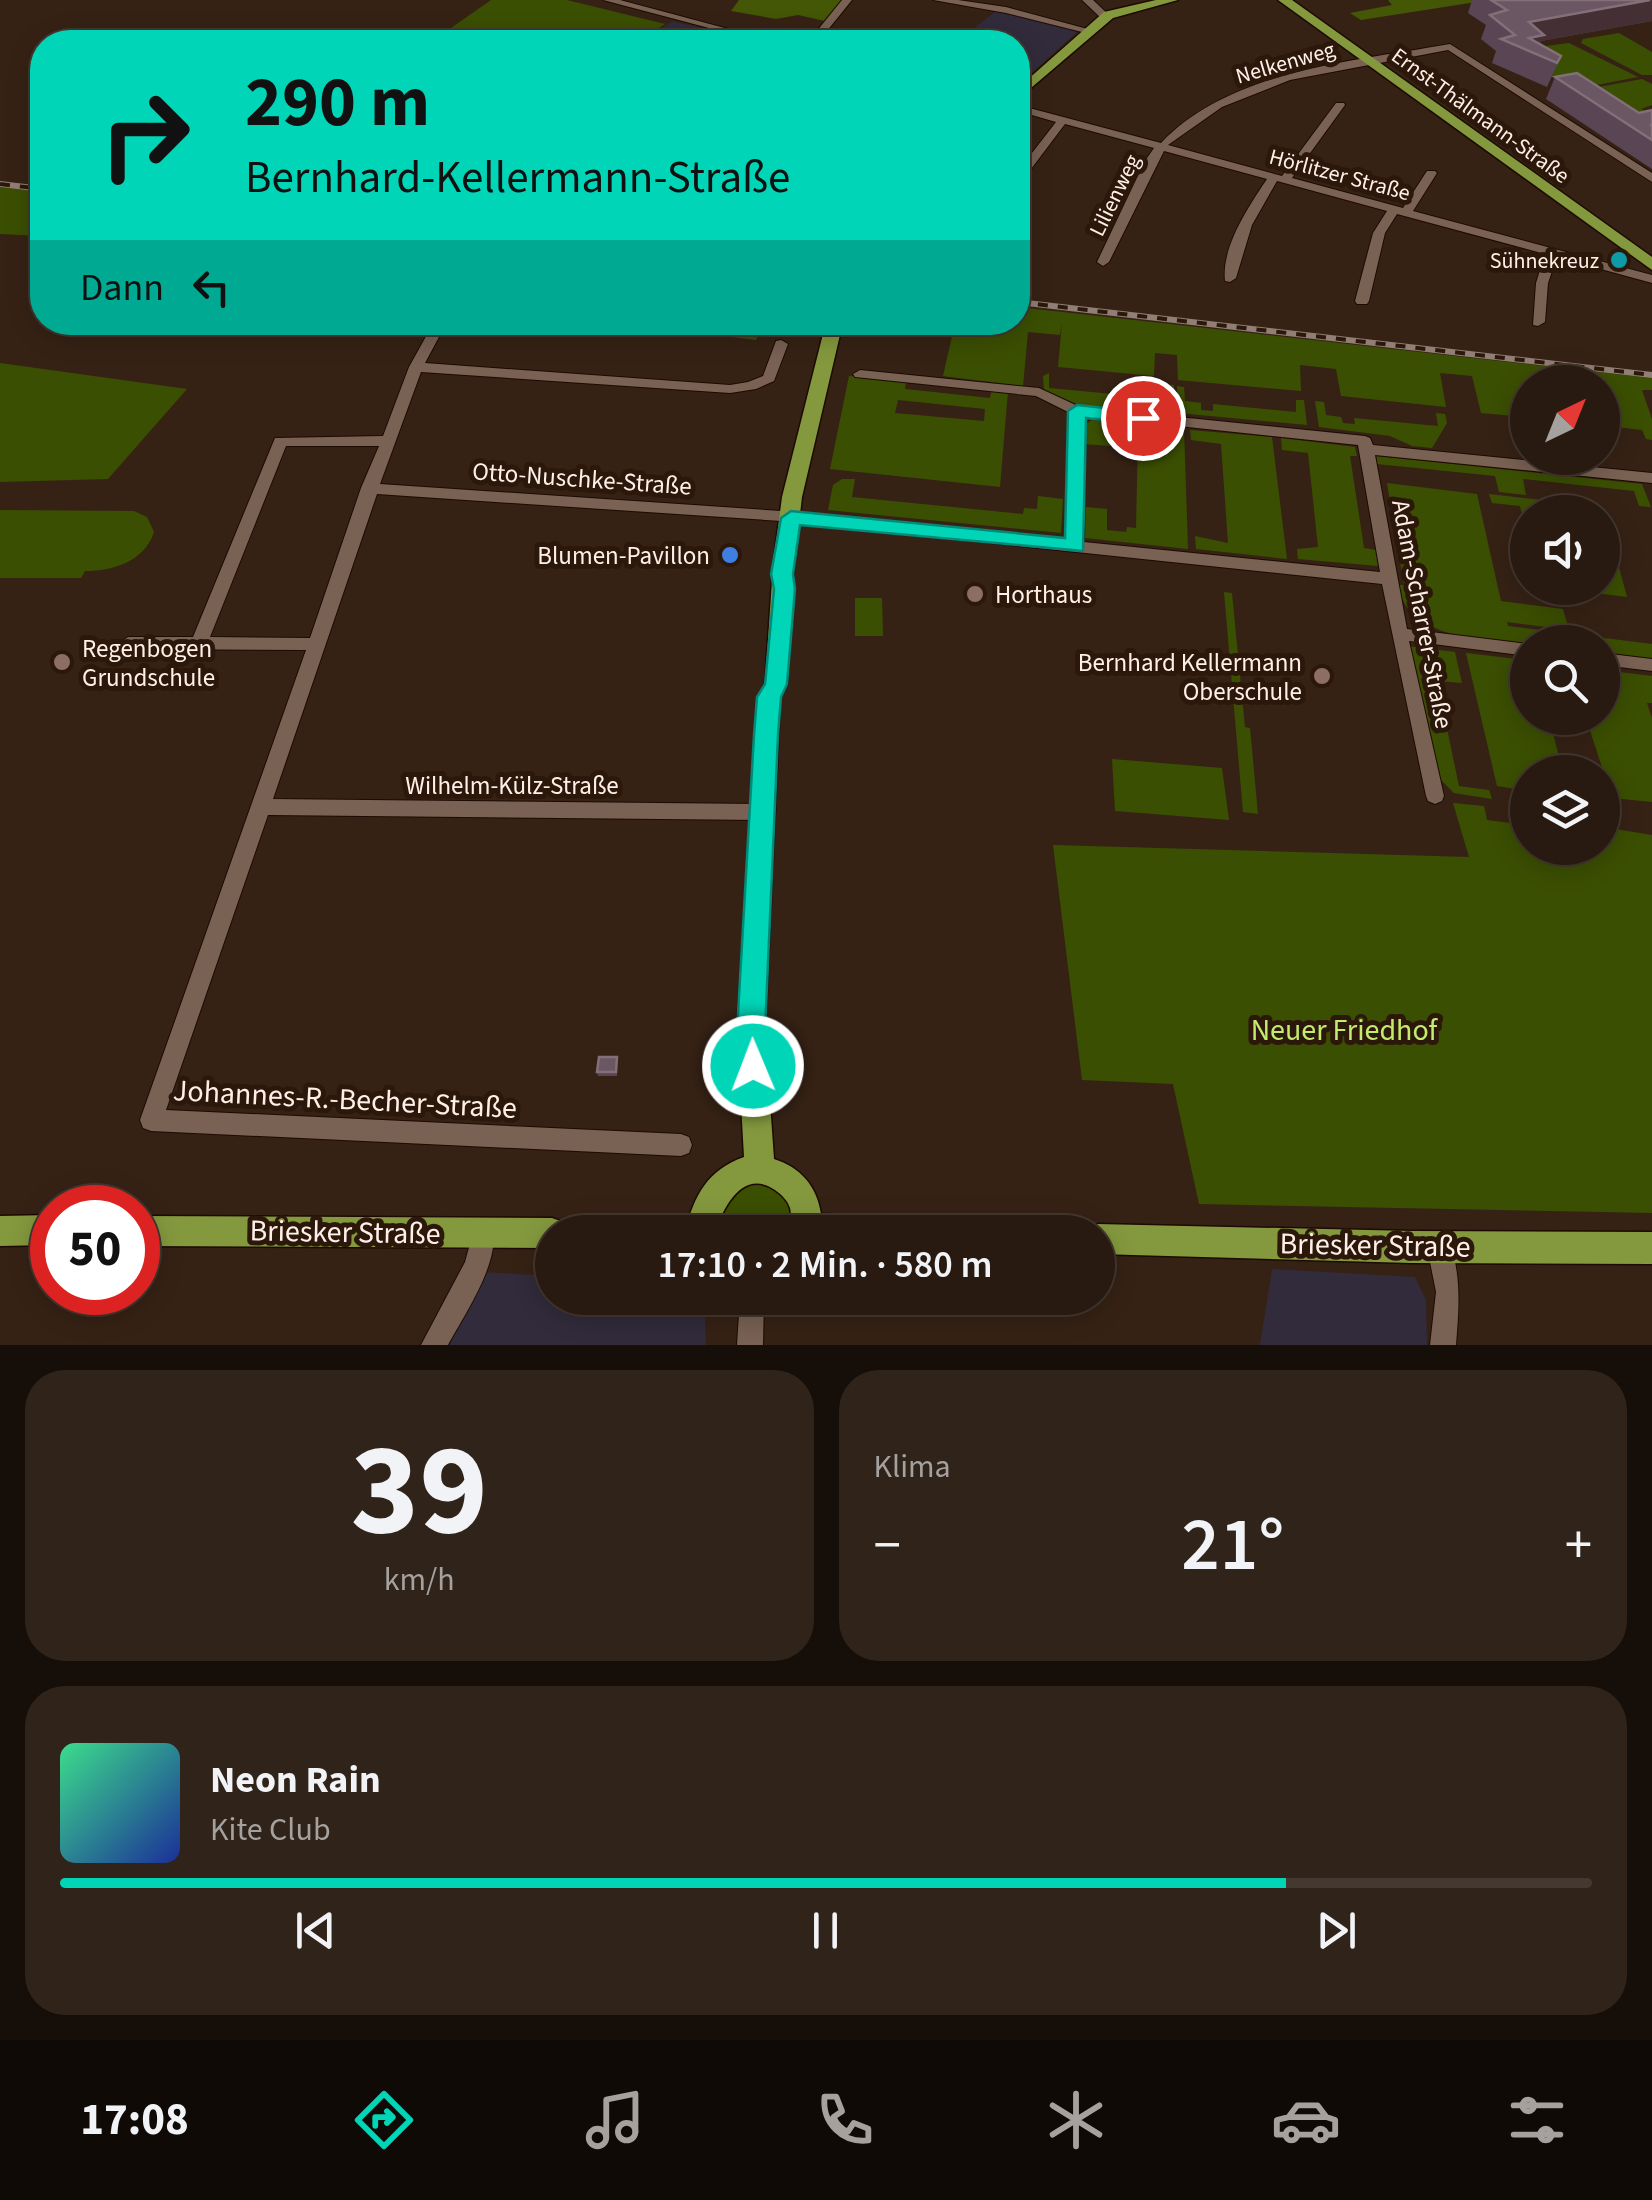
<!DOCTYPE html>
<html lang="de">
<head>
<meta charset="utf-8">
<style>
	:root { --surface:#281a10; --page:#302319; --text:#f1f3f6; --muted:#a5a19f; --line:#443830; --accent:#00d5b7 }
	body { margin:0; font-family:"Source Sans 3",sans-serif; background:var(--page); color:var(--text); height:100vh; display:flex; flex-direction:column; font-size:38px; white-space:nowrap }
	* { box-sizing:border-box; margin:0 }
	p { font-size:32px; color:var(--muted) }
	.icon { flex:none; width:55px; height:55px; fill:none; stroke:currentColor; stroke-width:2; stroke-linecap:round; stroke-linejoin:round }
	.map { position:relative; height:1345px; overflow:hidden }
	.sheet { display:flex; flex-direction:column; gap:25px; padding:25px; background:#160e09; flex:1 }
	.sheet>* { flex:none }
	.banner { position:absolute; left:30px; top:30px; width:1000px; height:305px; border-radius:40px; box-shadow:0 5px 25px #0003,0 0 0 2px var(--line); background:#00d5b7; color:#111; overflow:hidden }
	.needle { width:65px; rotate:43deg }
	.tools { position:absolute; left:1510px; top:365px; display:grid; gap:20px }
	.tools a { display:grid; place-items:center; width:110px; height:110px; border-radius:50%; background:var(--surface); box-shadow:0 5px 25px #0003,0 0 0 2px var(--line); font-size:50px }
	.speed { position:absolute; left:30px; top:1185px; display:flex; gap:20px; font-size:50px; font-weight:700; text-align:center }
	.speed>* { display:grid; place-content:center; width:130px; height:130px; border-radius:50%; background:var(--surface); box-shadow:0 5px 25px #0003,0 0 0 2px var(--line); line-height:1 }
	.speed .limit { border:15px solid #d22; background:#fff; color:#111 }
	.pin { position:absolute; display:grid; place-items:center; width:85px; height:85px; color:#fff; margin:-42px; border:5px solid #fff; border-radius:50%; box-shadow:0 2px 10px #0007 }
	.me { position:absolute; width:110px; margin:-55px; rotate:359deg; stroke-linejoin:round; filter:drop-shadow(0 0 8px #0008) }
	.turn { display:flex; align-items:center; gap:35px; height:210px; padding:0 50px; font-size:45px }
	.turn .icon { width:130px; height:130px; stroke-width:2.5 }
	.turn b { display:block; font-size:70px; line-height:85px }
	.then { display:flex; align-items:center; height:95px; padding:0 50px; background:#0003; gap:20px; font-size:38px }
	.big { font-size:75px; font-weight:600; line-height:1.1 }
	.sheet .card { flex:1; display:flex; flex-direction:column; justify-content:center; gap:15px; min-width:0; padding:0 35px; border-radius:40px; background:var(--page) }
	.sheet .dial { align-items:center; gap:0 }
	.dial b { font-size:130px; line-height:1 }
	.song { display:flex; align-items:center; gap:30px }
	.cover { width:120px; height:120px; border-radius:15px; background:linear-gradient(135deg,hsl(150 70% 55%),hsl(230 70% 35%)) }
	.played { height:10px; border-radius:5px; background:linear-gradient(90deg,var(--accent) 80%,var(--line) 80%) }
	.keys { display:flex; justify-content:space-around; direction:ltr }
	.heat { display:flex; justify-content:space-between; align-items:center; font-size:55px; direction:ltr }
	.sheet .tiles { flex:1; display:grid; gap:25px; grid-template-columns:1fr 1fr }
	.card:last-child { grid-column:span 2 }
	.trip { position:absolute; left:535px; top:1215px; width:580px; height:100px; border-radius:50px; background:var(--surface); box-shadow:0 5px 25px #0003,0 0 0 2px var(--line); font-weight:600; line-height:100px; text-align:center }
	.tabs { display:flex; height:160px; justify-content:space-around; align-items:center; background:#100a06; color:var(--muted) }
	.tabs .icon { width:70px; height:70px }
	.tabs .active { color:var(--accent) }
	.tabs b { font-size:45px; color:var(--text) }
	.map>svg:first-child { display:block }
	.commercial { fill:#312b3b }
	.green { fill:#3b4f02; fill-rule:evenodd }
	.forest { fill:#435706 }
	.lines { fill:none; stroke-linecap:round; stroke-linejoin:round }
	.minor-casing { stroke:#1d0a02; stroke-width:2 }
	.major-casing { stroke:#1d0a02; stroke-width:3 }
	.minor { fill:#796153; fill-rule:evenodd }
	.major { fill:#84993e; fill-rule:evenodd }
	.rail-casing { stroke:#917f75; stroke-width:6 }
	.rail { stroke:#2c180b; stroke-width:4; stroke-dasharray:10; stroke-linecap:butt }
	.wall { fill:#594553 }
	.shaded-wall { fill:#442f34 }
	.building { fill:#6b5763; stroke:#826f78; stroke-width:2.5 }
	.route { fill:#00d5b7; stroke:#008a77; stroke-width:2.5 }
	.culture-dot { fill:#0f9aa8; stroke:#2c180b; stroke-width:4 }
	.shop-dot { fill:#3f7fe0; stroke:#2c180b; stroke-width:4 }
	.education-dot { fill:#8d6e63; stroke:#2c180b; stroke-width:4 }
	.labels { text-anchor:middle; stroke-width:10; stroke-linejoin:round; paint-order:stroke }
	.far-street-label { font-size:22px; fill:#fef0e8; stroke:#2c180b }
	.far-poi-label { font-size:22px; fill:#fef0e8; stroke:#2c180b; text-anchor:end }
	.street-label { font-size:25px; fill:#fef0e8; stroke:#2c180b }
	.poi-label { font-size:25px; fill:#fef0e8; stroke:#2c180b; text-anchor:end }
	.near-park-label { font-size:30px; fill:#c3eb6e; stroke:#2c180b }
	.near-street-label { font-size:30px; fill:#fef0e8; stroke:#2c180b }
</style>
</head>
<body>
<div class="map">
<svg width="1652" height="1345" viewBox="0 0 1652 1345">
	<rect width="100%" height="100%" fill="#362215"/>
	<g class="commercial">
		<path d="M 996,11 L 1078,31 L 1028,76 L 1018,74 L 1018,42 L 956,42 Z"/>
		<path d="M 673,21 L 741,38 L 734,42 L 640,42 Z"/>
		<path d="M 1272,1269 L 1415,1277 L 1426,1300 L 1427,1345 L 1260,1345 Z"/>
		<path d="M 483,1272 L 552,1276 L 552,1298 L 704,1298 L 706,1345 L 442,1345 Z"/>
	</g>
	<g class="green">
		<path d="M 491,0 L 567,0 L 665,24 L 638,42 L 431,42 Z"/>
		<path d="M 1619,33 L 1652,52 L 1652,75 L 1642,75 L 1581,43 L 1583,39 Z"/>
		<path d="M 1569,43 L 1638,77 L 1576,89 L 1532,64 L 1531,48 Z"/>
		<path d="M 1642,79 L 1652,84 L 1652,105 L 1641,109 L 1648,112 L 1642,117 L 1582,90 Z"/>
		<path d="M 0,187 L 42,192 L 42,236 L 0,234 Z"/>
		<path d="M 1018,307 L 1652,378 L 1652,390 L 1642,390 L 1652,419 L 1652,440 L 1646,439 L 1642,430 L 1616,427 L 1603,395 L 1602,382 L 1528,382 L 1527,417 L 1481,413 L 1472,376 L 1440,373 L 1446,407 L 1341,396 L 1336,369 L 1300,365 L 1301,391 L 1178,380 L 1177,355 L 1155,353 L 1154,376 L 1058,367 L 1062,323 L 1060,335 L 1028,332 L 1023,386 L 943,376 L 955,323 L 1018,322 Z"/>
		<path d="M 645,323 L 645,322 L 764,323 L 756,340 L 643,326 Z"/>
		<path d="M 0,363 L 187,389 L 108,479 L 0,482 Z"/>
		<path d="M 1049,373 L 1049,388 L 1156,398 L 1157,383 L 1174,385 L 1175,413 L 1073,405 L 1044,390 L 1043,376 Z"/>
		<path d="M 849,376 L 906,381 L 905,389 L 990,398 L 992,389 L 1008,391 L 1000,487 L 830,469 ZM 898,400 L 985,409 L 984,421 L 895,413 Z"/>
		<path d="M 1177,386 L 1184,387 L 1185,401 L 1201,403 L 1201,410 L 1213,411 L 1213,404 L 1296,412 L 1296,400 L 1304,400 L 1307,425 L 1178,413 Z"/>
		<path d="M 1315,401 L 1324,402 L 1326,415 L 1341,417 L 1343,423 L 1355,424 L 1354,418 L 1438,426 L 1436,413 L 1445,414 L 1447,423 L 1432,448 L 1412,446 L 1390,436 L 1319,427 Z"/>
		<path d="M 1092,420 L 1184,429 L 1188,549 L 1085,538 L 1086,507 L 1107,509 L 1107,530 L 1126,532 L 1127,527 L 1136,528 L 1138,437 L 1111,433 L 1110,446 L 1083,444 L 1084,425 Z"/>
		<path d="M 1190,430 L 1272,437 L 1287,559 L 1196,549 L 1195,536 L 1228,543 L 1221,444 L 1191,440 Z"/>
		<path d="M 1281,438 L 1355,447 L 1357,456 L 1350,456 L 1364,548 L 1377,550 L 1378,566 L 1298,559 L 1297,549 L 1318,547 L 1308,453 L 1282,450 Z"/>
		<path d="M 1376,456 L 1642,484 L 1651,507 L 1639,506 L 1634,491 L 1523,479 L 1526,495 L 1499,492 L 1495,476 L 1377,464 Z"/>
		<path d="M 842,479 L 855,479 L 852,497 L 1023,514 L 1024,508 L 1037,509 L 1038,496 L 1063,499 L 1061,533 L 828,510 L 833,485 Z"/>
		<path d="M 1387,483 L 1477,494 L 1501,601 L 1563,609 L 1569,630 L 1507,622 L 1508,626 L 1652,644 L 1652,660 L 1603,653 L 1602,642 C 1546,642 1413,657 1397,585 L 1404,585 Z"/>
		<path d="M 1489,494 L 1603,507 L 1627,597 L 1553,588 L 1602,588 L 1602,512 L 1528,512 L 1527,535 L 1520,506 L 1492,503 Z"/>
		<path d="M 0,510 L 134,511 L 147,517 L 154,532 C 144,562 113,571 85,571 L 81,578 L 0,578 Z"/>
		<path d="M 1224,592 L 1232,593 L 1245,727 L 1250,728 L 1258,814 L 1243,812 Z"/>
		<path d="M 855,598 L 882,598 L 883,636 L 855,636 Z"/>
		<path d="M 1407,646 L 1455,652 L 1462,683 L 1437,681 L 1459,786 L 1489,790 L 1492,799 L 1454,793 L 1440,779 Z"/>
		<path d="M 1466,653 L 1527,660 L 1528,718 L 1549,718 L 1563,772 L 1528,772 L 1527,791 L 1497,786 Z"/>
		<path d="M 1603,670 L 1652,676 L 1652,703 L 1647,703 L 1652,718 L 1652,802 L 1612,798 L 1586,718 L 1602,718 Z"/>
		<path d="M 1112,759 L 1222,768 L 1229,820 L 1115,811 Z"/>
		<path d="M 1453,803 L 1484,806 L 1487,820 L 1527,825 L 1528,848 L 1602,848 L 1603,827 L 1652,835 L 1652,1213 L 1199,1204 L 1173,1084 L 1082,1080 L 1053,845 L 1469,857 Z"/>
		<path d="M 757,1178 L 788,1193 L 796,1232 L 711,1232 L 713,1207 Z"/>
	</g>
	<g class="forest">
		<path d="M 739,0 L 842,0 L 825,21 L 798,15 L 776,19 L 731,11 Z"/>
		<path d="M 1388,0 L 1489,0 L 1361,20 L 1350,13 L 1392,5 Z"/>
	</g>
	<g class="lines">
		<g class="minor-casing">
			<g id="minor">
				<path d="M 603,0 L 620,0 L 777,42 L 762,42 Z"/>
				<path d="M 842,0 L 852,0 L 818,42 L 808,42 Z"/>
				<path d="M 933,0 L 958,0 L 1006,7 L 1095,31 L 1090,34 L 1006,13 Z"/>
				<path d="M 1082,0 L 1093,0 L 1111,17 L 1102,19 Z"/>
				<path d="M 1450,44 L 1652,173 L 1652,182 L 1448,50 L 1290,80 L 1222,107 L 1168,145 L 1282,176 L 1336,103 L 1344,103 L 1345,105 L 1292,178 L 1403,208 L 1427,171 L 1435,171 L 1437,173 L 1413,211 L 1652,275 L 1652,283 L 1557,257 L 1548,283 L 1545,322 L 1538,326 L 1533,325 L 1536,283 L 1545,254 L 1397,214 L 1385,233 L 1369,301 L 1367,304 L 1357,304 L 1355,301 L 1373,233 L 1387,211 L 1277,181 L 1252,225 L 1236,278 L 1230,282 L 1225,281 C 1221,247 1249,206 1267,179 L 1164,151 L 1109,262 L 1103,266 L 1097,262 L 1145,161 L 1154,148 L 1065,124 L 1022,181 L 1018,181 L 1018,171 L 1056,122 L 1018,111 L 1018,105 L 1161,143 C 1230,70 1355,61 1450,44 Z"/>
				<path d="M 434,322 L 447,322 L 425,363 L 730,385 L 748,382 L 763,376 L 776,341 L 781,340 L 788,344 L 774,381 L 756,389 L 730,393 L 421,372 L 380,484 L 781,511 L 1068,540 L 1070,413 L 1036,396 L 855,377 L 853,374 L 860,370 L 1039,388 L 1080,407 L 1365,436 L 1370,438 L 1373,445 L 1652,473 L 1652,483 L 1375,455 L 1407,629 L 1528,644 L 1528,656 L 1409,641 L 1444,796 L 1442,801 L 1435,804 L 1428,801 L 1426,796 L 1382,584 L 781,521 L 377,494 L 273,799 L 761,804 L 768,807 L 771,812 L 768,817 L 761,820 L 268,815 L 166,1110 L 681,1134 L 689,1137 L 692,1145 L 689,1153 L 681,1156 L 151,1131 L 143,1128 L 140,1120 L 306,650 L 128,649 L 119,643 L 128,637 L 193,637 L 275,438 L 383,436 L 409,367 ZM 1084,416 L 1358,445 L 1380,572 L 1084,542 ZM 286,446 L 379,446 L 361,488 L 310,638 L 210,637 Z"/>
				<path d="M 1602,653 L 1652,659 L 1652,671 L 1602,665 Z"/>
				<path d="M 483,1222 L 491,1226 C 504,1257 463,1317 448,1345 L 421,1345 L 465,1262 L 475,1226 Z"/>
				<path d="M 1439,1235 L 1448,1238 C 1462,1274 1459,1308 1456,1345 L 1430,1345 L 1436,1292 L 1427,1247 L 1430,1238 Z"/>
				<path d="M 740,1298 L 764,1298 L 763,1345 L 737,1345 Z"/>
			</g>
		</g>
		<g class="major-casing">
			<g id="major">
				<path d="M 1156,0 L 1178,0 L 1113,18 L 1018,99 L 1018,88 L 1104,12 Z"/>
				<path d="M 1278,0 L 1292,0 L 1652,257 L 1652,270 Z"/>
				<path d="M 826,322 L 843,322 L 802,497 L 794,566 L 787,684 L 780,697 L 765,1031 L 774,1159 C 800,1167 817,1186 821,1214 L 898,1217 L 909,1221 L 913,1232 L 791,1232 C 790,1225 792,1216 790,1208 C 788,1201 781,1194 775,1190 C 743,1168 723,1208 715,1232 L 685,1232 C 694,1196 707,1170 744,1157 L 737,1031 L 758,697 L 765,684 L 773,566 L 782,497 Z"/>
				<path d="M 52,1215 L 52,1245 L 0,1246 L 0,1216 Z"/>
				<path d="M 138,1216 L 552,1218 L 563,1222 L 567,1232 L 552,1232 L 552,1248 L 138,1246 Z"/>
				<path d="M 1098,1224 L 1412,1231 L 1652,1232 L 1652,1264 L 1412,1263 L 1098,1254 L 1098,1232 L 1085,1232 Z"/>
			</g>
		</g>
		<use href="#minor" class="minor"/>
		<use href="#major" class="major"/>
		<g class="rail-casing">
			<g id="rail">
				<path d="M 0,184 L 42,189"/>
				<path d="M 1018,302 L 1652,375"/>
			</g>
		</g>
		<use href="#rail" class="rail"/>
	</g>
	<g class="wall">
		<path d="M 1472,0 L 1652,0 L 1652,21 L 1541,41 L 1540,45 L 1561,56 L 1547,87 L 1492,63 L 1496,51 L 1481,39 L 1486,25 L 1468,13 Z"/>
		<path d="M 1555,77 L 1639,113 L 1652,110 L 1652,169 L 1546,99 Z"/>
		<path d="M 617,1057 L 617,1076 L 598,1076 L 597,1072 Z"/>
	</g>
	<path class="shaded-wall" d="M 1652,0 L 1652,21 L 1541,41 L 1536,54 L 1526,44 L 1529,22 Z"/>
	<g class="building">
		<path d="M 1491,0 L 1650,0 L 1529,22 L 1544,35 L 1529,38 L 1561,56 L 1557,63 L 1501,39 L 1515,35 L 1490,15 L 1507,10 Z"/>
		<path d="M 1577,73 L 1639,113 L 1652,110 L 1652,125 L 1650,125 L 1652,126 L 1652,140 L 1555,77 Z"/>
		<path d="M 599,1057 L 617,1057 L 616,1072 L 597,1072 Z"/>
	</g>
	<path class="route" d="M 1077,405 L 1143,412 L 1153,418 L 1143,424 L 1086,418 L 1083,551 L 800,525 L 793,574 L 795,589 L 787,684 L 781,697 L 778,735 L 765,1031 L 767,1066 L 763,1075 L 753,1079 L 743,1075 L 737,1031 L 754,735 L 757,697 L 765,684 L 774,589 L 771,574 L 781,518 L 791,511 L 1065,538 L 1068,411 Z"/>
	<circle class="culture-dot" cx="1619" cy="260" r="10"/>
	<circle class="shop-dot" cx="730" cy="555" r="10"/>
	<g class="education-dot">
		<circle cx="975" cy="594" r="10"/>
		<circle cx="62" cy="662" r="10"/>
		<circle cx="1322" cy="676" r="10"/>
	</g>
	<g class="labels">
		<g class="far-street-label">
			<text transform="translate(1285 62) rotate(-16)" y="8">Nelkenweg</text>
			<text transform="translate(1481 115) rotate(36)" y="8">Ernst-Thälmann-Straße</text>
			<text transform="translate(1340 174) rotate(15)" y="8">Hörlitzer Straße</text>
			<text transform="translate(1114 195) rotate(-64)" y="8">Lilienweg</text>
		</g>
		<g class="far-poi-label">
			<text x="1599" y="268">Sühnekreuz</text>
		</g>
		<g class="street-label">
			<text transform="translate(582 478) rotate(4)" y="9">Otto-Nuschke-Straße</text>
			<text transform="translate(1423 614) rotate(79)" y="9">Adam-Scharrer-Straße</text>
			<text x="512" y="794">Wilhelm-Külz-Straße</text>
		</g>
		<g class="poi-label">
			<text x="710" y="564">Blumen-Pavillon</text>
			<text x="995" y="603" text-anchor="start">Horthaus</text>
			<text x="82" y="657" text-anchor="start">Regenbogen<tspan x="82" dy="29">Grundschule</tspan></text>
			<text x="1302" y="671">Bernhard Kellermann<tspan x="1302" dy="29">Oberschule</tspan></text>
		</g>
		<g class="near-park-label">
			<text x="1344" y="1040">Neuer Friedhof</text>
		</g>
		<g class="near-street-label">
			<text transform="translate(345 1099) rotate(3)" y="10">Johannes-R.-Becher-Straße</text>
			<text transform="translate(345 1232) rotate(1)" y="10">Briesker Straße</text>
			<text transform="translate(1375 1245) rotate(1)" y="10">Briesker Straße</text>
		</g>
	</g>
</svg>
<div class="tools">
<a><svg class="needle" viewBox="-14 -14 28 28"><path d="M0-13l5 13h-10z" fill="#e53935"/><path d="M0 13l5-13h-10z" fill="#a5a19f"/></svg></a>
<a><svg class="icon" aria-label="sound" viewBox="0 0 24 24"><path d="M4 9h4l5-4v14l-5-4H4zM17 9q2 3 0 6"/></svg></a>
<a><svg class="icon" aria-label="search" viewBox="0 0 24 24"><circle cx="10" cy="10" r="6"/><path d="M15 15l6 6"/></svg></a>
<a><svg class="icon" aria-label="layers" viewBox="0 0 24 24"><path d="M12 4l9 5-9 5-9-5zM3 14l9 5 9-5"/></svg></a>
</div>
<div class="speed"><div class="limit">50</div></div>
<div class="pin" style="left:1143px;top:418px;background:#d93025"><svg class="icon" aria-label="arrive" viewBox="0 0 24 24"><path d="M6 21V4h12l-3 4 3 4H6"/></svg></div>
<svg class="me" style="left:753px;top:1066px" viewBox="-20 -20 40 40"><circle r="17" fill="#00d5b7" stroke="#fff" stroke-width="3"/><path d="M0-11L8 9 0 5-8 9z" fill="#fff"/></svg>
<div class="trip">17:10 · 2 Min. · 580 m</div>
<div class="banner">
<div class="turn"><svg class="icon" aria-label="right" viewBox="0 0 24 24"><path d="M7 20v-9h11M14 6l5 5-5 5"/></svg><div><b>290 m</b>Bernhard-Kellermann-Straße</div></div>
<div class="then">Dann<svg class="icon" aria-label="left" viewBox="0 0 24 24"><path d="M17 20v-9H6M10 6l-5 5 5 5"/></svg></div>
</div>
</div>
<section class="sheet">
<div class="tiles">
<div class="card dial"><b>39</b><p>km/h</p></div>
<div class="card"><p>Klima</p>
<div class="heat"><a>−</a><b class="big">21°</b><a>+</a></div>
</div>
<div class="card">
<div class="song"><i class="cover"></i><div><b>Neon Rain</b><p>Kite Club</p></div></div>
<div class="played"></div>
<div class="keys"><svg class="icon" aria-label="previous" viewBox="0 0 24 24"><path d="M18 5L8 12l10 7zM5 5v14"/></svg><svg class="icon" aria-label="pause" viewBox="0 0 24 24"><path d="M8 5v14M16 5v14"/></svg><svg class="icon" aria-label="next" viewBox="0 0 24 24"><path d="M6 5l10 7-10 7zM19 5v14"/></svg></div>
</div>
</div>
</section>
<nav class="tabs">
<b>17:08</b>
<svg class="icon active" aria-label="directions" viewBox="0 0 24 24"><path d="M12 3l9 9-9 9-9-9zM9 14v-3h6M13 9l2 2-2 2"/></svg>
<svg class="icon" aria-label="music" viewBox="0 0 24 24"><path d="M9 18V5l10-2v13"/><circle cx="6" cy="18" r="3"/><circle cx="16" cy="16" r="3"/></svg>
<svg class="icon" aria-label="phone" viewBox="0 0 24 24"><path d="M5 4h4l2 5-3 2q2 4 5 5l2-3 5 2v4C11 20 4 13 5 4z"/></svg>
<svg class="icon" aria-label="climate" viewBox="0 0 24 24"><path d="M12 3v18M4 7l16 10M4 17L20 7"/></svg>
<svg class="icon" aria-label="car" viewBox="0 0 24 24"><path d="M5 17H2v-5l4-1 3-4h7l3 4 3 1v5h-3M9 17h6M6 11h13"/><circle cx="7" cy="17" r="2"/><circle cx="17" cy="17" r="2"/></svg>
<svg class="icon" aria-label="filters" viewBox="0 0 24 24"><path d="M4 7h16M4 17h16"/><circle cx="9" cy="7" r="2"/><circle cx="15" cy="17" r="2"/></svg>
</nav>
</body>
</html>
